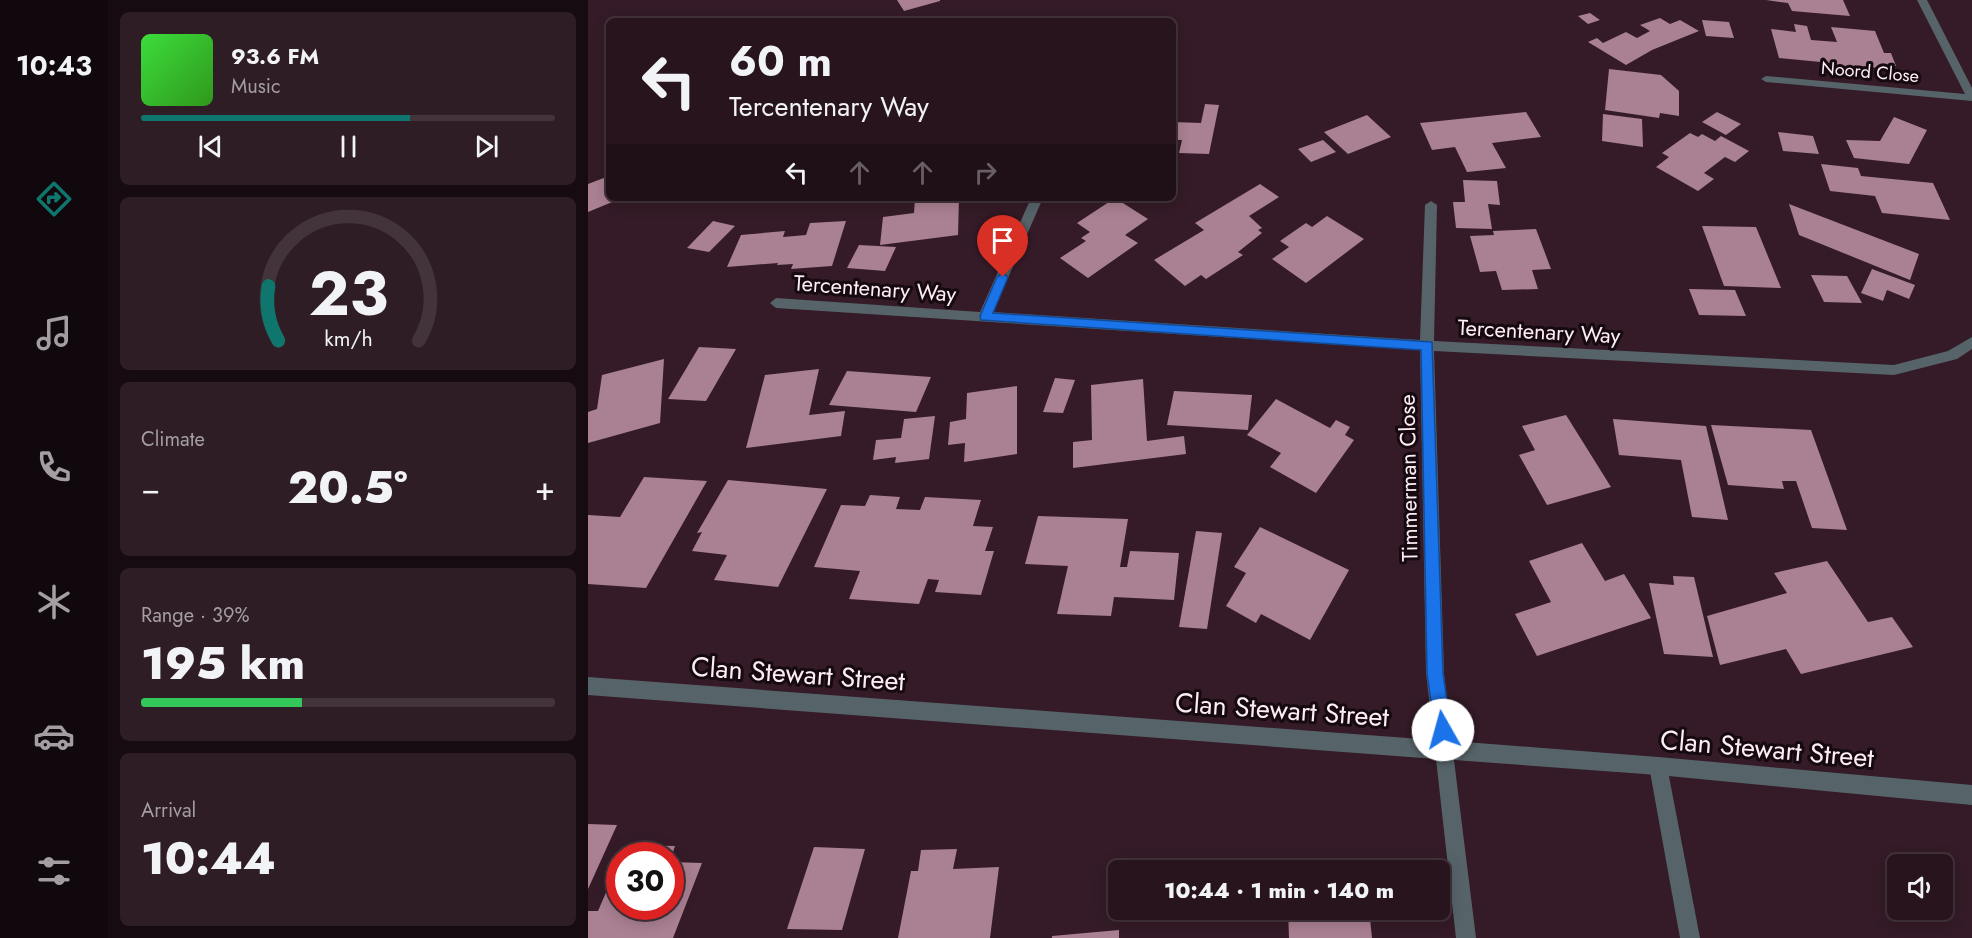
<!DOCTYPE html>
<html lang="en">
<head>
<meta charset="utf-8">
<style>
	:root { --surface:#27141d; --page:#2f1d26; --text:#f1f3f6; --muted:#a49ea4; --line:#43333b; --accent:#0f766e }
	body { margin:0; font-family:Jost,sans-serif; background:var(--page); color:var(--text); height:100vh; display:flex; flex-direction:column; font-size:22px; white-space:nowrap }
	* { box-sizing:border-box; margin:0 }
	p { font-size:20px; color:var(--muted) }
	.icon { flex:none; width:33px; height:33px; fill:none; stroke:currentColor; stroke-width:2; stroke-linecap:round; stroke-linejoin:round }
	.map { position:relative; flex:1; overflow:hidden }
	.panel { display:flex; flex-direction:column; gap:12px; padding:12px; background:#150b10; width:480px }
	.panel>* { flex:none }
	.top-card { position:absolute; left:18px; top:18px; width:570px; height:183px; border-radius:9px; box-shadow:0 3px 15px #0003,0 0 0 2px var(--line); background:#27141d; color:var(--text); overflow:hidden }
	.fabs { position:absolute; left:1299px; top:854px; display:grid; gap:12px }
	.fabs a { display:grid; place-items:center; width:66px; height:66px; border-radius:9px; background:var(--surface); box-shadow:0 3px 15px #0003,0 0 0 2px var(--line); font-size:30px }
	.speed { position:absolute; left:18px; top:842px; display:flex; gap:12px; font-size:30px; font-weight:700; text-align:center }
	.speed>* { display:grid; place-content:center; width:78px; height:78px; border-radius:50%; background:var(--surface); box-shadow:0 3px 15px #0003,0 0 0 2px var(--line); line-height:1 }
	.speed .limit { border:9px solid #d22; background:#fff; color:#111 }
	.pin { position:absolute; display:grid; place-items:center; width:51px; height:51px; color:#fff; margin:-62px -26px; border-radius:50% 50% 50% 0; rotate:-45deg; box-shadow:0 0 6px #0007 }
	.pin .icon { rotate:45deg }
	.me { position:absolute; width:66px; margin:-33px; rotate:353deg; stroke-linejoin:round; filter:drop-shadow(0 0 4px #0008) }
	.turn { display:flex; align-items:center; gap:21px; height:126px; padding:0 24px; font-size:27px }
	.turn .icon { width:78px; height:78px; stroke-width:2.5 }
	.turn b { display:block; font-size:42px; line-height:51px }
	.lanes { display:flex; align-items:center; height:57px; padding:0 24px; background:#0003; justify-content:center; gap:30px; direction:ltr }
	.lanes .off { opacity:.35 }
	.big { font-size:45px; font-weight:800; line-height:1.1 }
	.panel .widget { flex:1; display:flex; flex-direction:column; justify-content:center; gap:9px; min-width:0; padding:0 21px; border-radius:9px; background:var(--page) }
	.panel .dial { align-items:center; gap:0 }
	.dial svg { height:156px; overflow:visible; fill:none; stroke:var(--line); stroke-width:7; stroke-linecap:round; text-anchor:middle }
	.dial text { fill:var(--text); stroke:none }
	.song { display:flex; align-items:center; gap:18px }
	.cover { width:72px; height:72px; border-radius:9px; background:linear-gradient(135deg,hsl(120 70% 55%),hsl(110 70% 35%)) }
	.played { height:6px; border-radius:3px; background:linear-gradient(90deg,var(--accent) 65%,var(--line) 65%) }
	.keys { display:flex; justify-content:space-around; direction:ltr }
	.heat { display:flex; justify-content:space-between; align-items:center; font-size:33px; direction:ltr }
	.charge { height:9px; border-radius:4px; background:linear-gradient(90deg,#34c759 39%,var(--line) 0) }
	.trip { position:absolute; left:520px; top:860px; width:342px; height:60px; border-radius:9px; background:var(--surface); box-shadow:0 3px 15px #0003,0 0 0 2px var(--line); font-weight:800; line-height:60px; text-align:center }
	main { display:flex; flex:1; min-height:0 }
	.tabs { display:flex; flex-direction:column; width:108px; justify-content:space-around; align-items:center; background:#10080c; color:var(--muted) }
	.tabs .icon { width:42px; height:42px }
	.tabs .active { color:var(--accent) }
	.tabs b { font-size:27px; color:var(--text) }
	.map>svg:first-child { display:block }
	.building { fill:#aa8093 }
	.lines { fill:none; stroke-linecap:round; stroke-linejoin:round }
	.lane { fill:#56646a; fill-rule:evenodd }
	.street { fill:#56646a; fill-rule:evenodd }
	.route { fill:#1a73e8; stroke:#114b97; stroke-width:1.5 }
	.labels { text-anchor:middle; stroke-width:6; stroke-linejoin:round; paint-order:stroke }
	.far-street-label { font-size:18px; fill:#ffedf5; stroke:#150a0f }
	.street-label { font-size:22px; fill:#ffedf5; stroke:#150a0f }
	.near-street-label { font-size:27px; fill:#ffedf5; stroke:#150a0f }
</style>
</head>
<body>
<main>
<nav class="tabs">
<b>10:43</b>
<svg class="icon active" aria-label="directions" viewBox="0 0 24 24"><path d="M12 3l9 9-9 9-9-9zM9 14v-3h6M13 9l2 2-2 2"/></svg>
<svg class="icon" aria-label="music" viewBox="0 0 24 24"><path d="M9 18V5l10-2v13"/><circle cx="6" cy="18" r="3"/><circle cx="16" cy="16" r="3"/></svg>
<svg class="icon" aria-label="phone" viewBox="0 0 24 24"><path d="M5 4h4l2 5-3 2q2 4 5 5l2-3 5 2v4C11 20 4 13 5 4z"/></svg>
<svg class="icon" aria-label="climate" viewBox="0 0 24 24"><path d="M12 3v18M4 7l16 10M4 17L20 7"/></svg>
<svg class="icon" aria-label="car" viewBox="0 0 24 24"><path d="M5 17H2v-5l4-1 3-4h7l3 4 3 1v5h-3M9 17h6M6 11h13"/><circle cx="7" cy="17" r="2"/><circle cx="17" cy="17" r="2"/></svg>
<svg class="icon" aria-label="filters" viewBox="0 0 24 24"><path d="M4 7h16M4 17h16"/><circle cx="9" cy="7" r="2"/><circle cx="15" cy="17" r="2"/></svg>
</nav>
<section class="panel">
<div class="widget">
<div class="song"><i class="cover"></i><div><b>93.6 FM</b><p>Music</p></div></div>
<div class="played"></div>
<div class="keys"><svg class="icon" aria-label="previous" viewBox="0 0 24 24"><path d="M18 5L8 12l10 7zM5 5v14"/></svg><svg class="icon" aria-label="pause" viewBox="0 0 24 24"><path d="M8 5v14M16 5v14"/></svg><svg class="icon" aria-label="next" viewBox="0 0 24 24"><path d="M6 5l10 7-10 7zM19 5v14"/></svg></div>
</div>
<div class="widget dial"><svg viewBox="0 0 100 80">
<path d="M14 69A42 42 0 1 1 86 69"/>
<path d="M14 69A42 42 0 0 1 9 41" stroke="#0f766e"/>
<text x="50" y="56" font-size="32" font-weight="700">23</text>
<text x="50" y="72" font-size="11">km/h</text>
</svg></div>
<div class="widget"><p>Climate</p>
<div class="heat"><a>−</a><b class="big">20.5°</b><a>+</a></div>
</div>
<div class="widget"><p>Range · 39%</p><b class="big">195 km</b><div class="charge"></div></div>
<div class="widget"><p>Arrival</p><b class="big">10:44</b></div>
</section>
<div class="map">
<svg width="1384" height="938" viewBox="0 0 1384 938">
	<rect width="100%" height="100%" fill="#341b27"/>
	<g class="building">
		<path d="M 309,0 L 352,0 L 352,1 L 316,11 Z"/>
		<path d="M 1178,0 L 1255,0 L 1262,16 L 1204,11 L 1200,3 Z"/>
		<path d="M 1002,13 L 1012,20 L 1000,24 L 990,16 Z"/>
		<path d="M 1072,18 L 1082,24 L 1092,20 L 1111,31 L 1064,50 L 1038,65 L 1000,42 L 1009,38 L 1015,43 L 1038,32 L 1049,38 L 1062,31 L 1052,25 Z"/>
		<path d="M 1114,20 L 1141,22 L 1146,38 L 1118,36 Z"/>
		<path d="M 1206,24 L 1219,26 L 1223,40 L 1249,42 L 1243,27 L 1287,31 L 1296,53 L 1303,53 L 1308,66 L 1301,65 L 1303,69 L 1271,66 L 1273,72 L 1245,69 L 1243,63 L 1191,58 L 1183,29 L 1208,32 Z"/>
		<path d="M 1021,69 L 1073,75 L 1091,91 L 1091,116 L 1072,113 L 1071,118 L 1017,110 Z"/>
		<path d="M 617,104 L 631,105 L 621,154 L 591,153 L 594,140 L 585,140 L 585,122 L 613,123 Z"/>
		<path d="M 938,112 L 953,137 L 904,143 L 918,168 L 879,172 L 867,147 L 844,150 L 832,123 Z"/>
		<path d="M 1129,112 L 1153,124 L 1138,135 L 1114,122 Z"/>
		<path d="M 1015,114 L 1054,119 L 1055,147 L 1014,141 Z"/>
		<path d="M 779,115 L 803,137 L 760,154 L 736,132 Z"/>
		<path d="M 1306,117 L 1339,130 L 1321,164 L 1266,158 L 1258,140 L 1292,141 Z"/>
		<path d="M 1190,132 L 1225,136 L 1231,154 L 1195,151 Z"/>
		<path d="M 1102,133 L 1110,137 L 1114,134 L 1127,141 L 1133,136 L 1161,151 L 1147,162 L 1137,157 L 1116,173 L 1126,179 L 1110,191 L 1068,167 L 1081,157 L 1074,153 Z"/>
		<path d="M 735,140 L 748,152 L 723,162 L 710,149 Z"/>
		<path d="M 1233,164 L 1270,168 L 1273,176 L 1345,183 L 1362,220 L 1294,213 L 1287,196 L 1242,191 Z"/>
		<path d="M 21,176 L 21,198 L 34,198 L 0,212 L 0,184 Z"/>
		<path d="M 875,180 L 909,181 L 912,205 L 900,204 L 904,229 L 868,228 L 865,202 L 877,202 Z"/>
		<path d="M 672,184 L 691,197 L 661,216 L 674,228 L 670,230 L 674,233 L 650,252 L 655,255 L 618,279 L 613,275 L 597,286 L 566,260 L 616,230 L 607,223 Z"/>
		<path d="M 327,198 L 371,198 L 370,235 L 292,245 L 295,217 L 326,213 Z"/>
		<path d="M 527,198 L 560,219 L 537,235 L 550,243 L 500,278 L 472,258 L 498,241 L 493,238 L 502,232 L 489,223 Z"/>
		<path d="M 1201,204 L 1331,254 L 1322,280 L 1211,235 Z"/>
		<path d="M 739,216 L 776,239 L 718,283 L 684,259 L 701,247 L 692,241 L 718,223 L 724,227 Z"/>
		<path d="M 125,221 L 147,226 L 121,252 L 99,248 Z"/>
		<path d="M 258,221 L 244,266 L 203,269 L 205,264 L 189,265 L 190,263 L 139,267 L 153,235 L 197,231 L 195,237 L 218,235 L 222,223 Z"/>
		<path d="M 1114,226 L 1168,227 L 1193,288 L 1136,286 Z"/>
		<path d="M 948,229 L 963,269 L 944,270 L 950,289 L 914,290 L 908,271 L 892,272 L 882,236 L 906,235 L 905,231 Z"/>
		<path d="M 271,245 L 308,247 L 297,271 L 259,268 Z"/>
		<path d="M 1284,269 L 1327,285 L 1321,299 L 1299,290 L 1295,301 L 1273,293 Z"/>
		<path d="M 1223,275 L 1259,276 L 1274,303 L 1236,302 Z"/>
		<path d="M 1101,289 L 1147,290 L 1158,316 L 1111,315 Z"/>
		<path d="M 111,347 L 148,349 L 118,401 L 80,399 Z"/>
		<path d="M 76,359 L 72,423 L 0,443 L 0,412 L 9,409 L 14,375 Z"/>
		<path d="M 231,369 L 221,415 L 257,411 L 253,436 L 158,448 L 177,375 Z"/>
		<path d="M 259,371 L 343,377 L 328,412 L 241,405 Z"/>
		<path d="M 467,378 L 487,380 L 475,413 L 455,412 Z"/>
		<path d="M 555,379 L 559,441 L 596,436 L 598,454 L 485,468 L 485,442 L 504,440 L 503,385 Z"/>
		<path d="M 429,386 L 429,454 L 376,462 L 377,443 L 360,445 L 362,422 L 378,419 L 379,393 Z"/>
		<path d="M 586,391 L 664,395 L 660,430 L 579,425 Z"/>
		<path d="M 688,399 L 742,428 L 748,420 L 762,427 L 757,435 L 766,440 L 728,493 L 682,467 L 693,453 L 659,435 Z"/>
		<path d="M 978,415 L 1023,487 L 959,505 L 931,455 L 947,450 L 934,426 Z"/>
		<path d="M 347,416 L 341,459 L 307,463 L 308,457 L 285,460 L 288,440 L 313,438 L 316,419 Z"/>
		<path d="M 1025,419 L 1118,426 L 1140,520 L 1104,517 L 1093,460 L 1031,455 Z"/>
		<path d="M 1123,425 L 1223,430 L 1259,530 L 1224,528 L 1208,481 L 1194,481 L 1196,489 L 1140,485 Z"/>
		<path d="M 56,477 L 119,481 L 58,588 L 0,584 L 0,515 L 32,517 Z"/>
		<path d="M 140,480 L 239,489 L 190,587 L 126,580 L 139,555 L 104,551 L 114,532 L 109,533 Z"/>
		<path d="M 282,495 L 312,497 L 308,509 L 332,510 L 337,497 L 393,500 L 385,526 L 405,527 L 397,551 L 406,551 L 393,595 L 347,592 L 351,580 L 340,579 L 331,604 L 261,599 L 272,571 L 226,567 L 253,505 L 277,506 Z"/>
		<path d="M 450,516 L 540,519 L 532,567 L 539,567 L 542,551 L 591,553 L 586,600 L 526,597 L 523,616 L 469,614 L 480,566 L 437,564 Z"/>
		<path d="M 672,527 L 761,570 L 722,640 L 673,614 L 668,623 L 638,606 L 658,573 L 646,567 Z"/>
		<path d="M 608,531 L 634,533 L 619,629 L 591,627 Z"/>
		<path d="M 994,543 L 1017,581 L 1036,574 L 1063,618 L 949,656 L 927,614 L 963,602 L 941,561 Z"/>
		<path d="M 1239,561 L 1280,622 L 1304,617 L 1325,647 L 1213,674 L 1198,649 L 1132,665 L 1119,616 L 1199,593 L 1186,573 Z"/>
		<path d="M 1085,576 L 1106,577 L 1125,657 L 1076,654 L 1061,583 L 1086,585 Z"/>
		<path d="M 0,824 L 29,825 L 0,889 Z"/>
		<path d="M 38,845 L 87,846 L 84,855 L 34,855 Z"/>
		<path d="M 226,847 L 277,849 L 254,930 L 199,929 Z"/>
		<path d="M 369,849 L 365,869 L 411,867 L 402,938 L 310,938 L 323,871 L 330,871 L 333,850 Z"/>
		<path d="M 32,860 L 32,906 L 82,906 L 82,862 L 114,863 L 85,938 L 0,938 L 0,911 L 10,911 Z"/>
		<path d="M 700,909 L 781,909 L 784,938 L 701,938 Z"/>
		<path d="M 531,930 L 531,938 L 464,938 L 464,936 Z"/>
	</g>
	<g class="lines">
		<path class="lane" d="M 1070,757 L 1077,759 L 1079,766 L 1112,938 L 1092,938 L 1061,766 L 1063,759 Z"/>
		<g class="street">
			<path d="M 1329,0 L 1339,0 L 1384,88 L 1384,101 L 1178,82 L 1173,79 L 1178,76 L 1377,94 Z"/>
			<path d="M 443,198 L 455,198 L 405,312 L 832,340 L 837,205 L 843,201 L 849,205 L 846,341 L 1306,365 L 1360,351 L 1384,337 L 1384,349 L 1369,359 L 1306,375 L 846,351 L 856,673 L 864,741 L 1070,757 L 1384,785 L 1384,805 L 1070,775 L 866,760 L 888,938 L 868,938 L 848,759 L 0,695 L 0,677 L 846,740 L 838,673 L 832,350 L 188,308 L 182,303 L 188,298 L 392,312 Z"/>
		</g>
	</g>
	<path class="route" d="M 415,273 L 420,277 L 405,313 L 844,342 L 855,673 L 863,730 L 861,736 L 855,739 L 849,736 L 847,730 L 839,673 L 833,350 L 393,320 L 392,316 L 409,277 Z"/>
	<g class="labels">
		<g class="far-street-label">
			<text transform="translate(1282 72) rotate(5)" y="6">Noord Close</text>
		</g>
		<g class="street-label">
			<text transform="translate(287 288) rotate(4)" y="8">Tercentenary Way</text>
			<text transform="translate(951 331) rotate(3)" y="8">Tercentenary Way</text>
			<text transform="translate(820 478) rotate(-91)" y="8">Timmerman Close</text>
		</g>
		<g class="near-street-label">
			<text transform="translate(210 674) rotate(4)" y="9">Clan Stewart Street</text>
			<text transform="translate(694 710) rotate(4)" y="9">Clan Stewart Street</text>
			<text transform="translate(1179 749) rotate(5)" y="9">Clan Stewart Street</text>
		</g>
	</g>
</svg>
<div class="fabs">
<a><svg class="icon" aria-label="sound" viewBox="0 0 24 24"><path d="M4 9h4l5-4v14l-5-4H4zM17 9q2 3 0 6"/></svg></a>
</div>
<div class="speed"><div class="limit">30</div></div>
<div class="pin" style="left:415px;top:277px;background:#d93025"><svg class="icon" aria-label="arrive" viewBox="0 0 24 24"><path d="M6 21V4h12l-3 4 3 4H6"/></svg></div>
<svg class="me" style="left:855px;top:730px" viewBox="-20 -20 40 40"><circle r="19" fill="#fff"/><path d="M0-13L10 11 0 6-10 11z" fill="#1a73e8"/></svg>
<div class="trip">10:44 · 1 min · 140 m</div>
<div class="top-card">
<div class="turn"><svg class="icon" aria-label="left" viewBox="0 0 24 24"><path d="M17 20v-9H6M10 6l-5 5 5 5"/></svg><div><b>60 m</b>Tercentenary Way</div></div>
<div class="lanes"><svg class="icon" aria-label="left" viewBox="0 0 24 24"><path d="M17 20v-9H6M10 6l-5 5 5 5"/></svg><svg class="icon off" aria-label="ahead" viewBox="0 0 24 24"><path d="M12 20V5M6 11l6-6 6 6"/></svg><svg class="icon off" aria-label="ahead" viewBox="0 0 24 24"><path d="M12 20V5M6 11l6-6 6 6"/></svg><svg class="icon off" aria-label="right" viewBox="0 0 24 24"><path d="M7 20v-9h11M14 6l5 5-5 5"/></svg></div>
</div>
</div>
</main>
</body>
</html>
